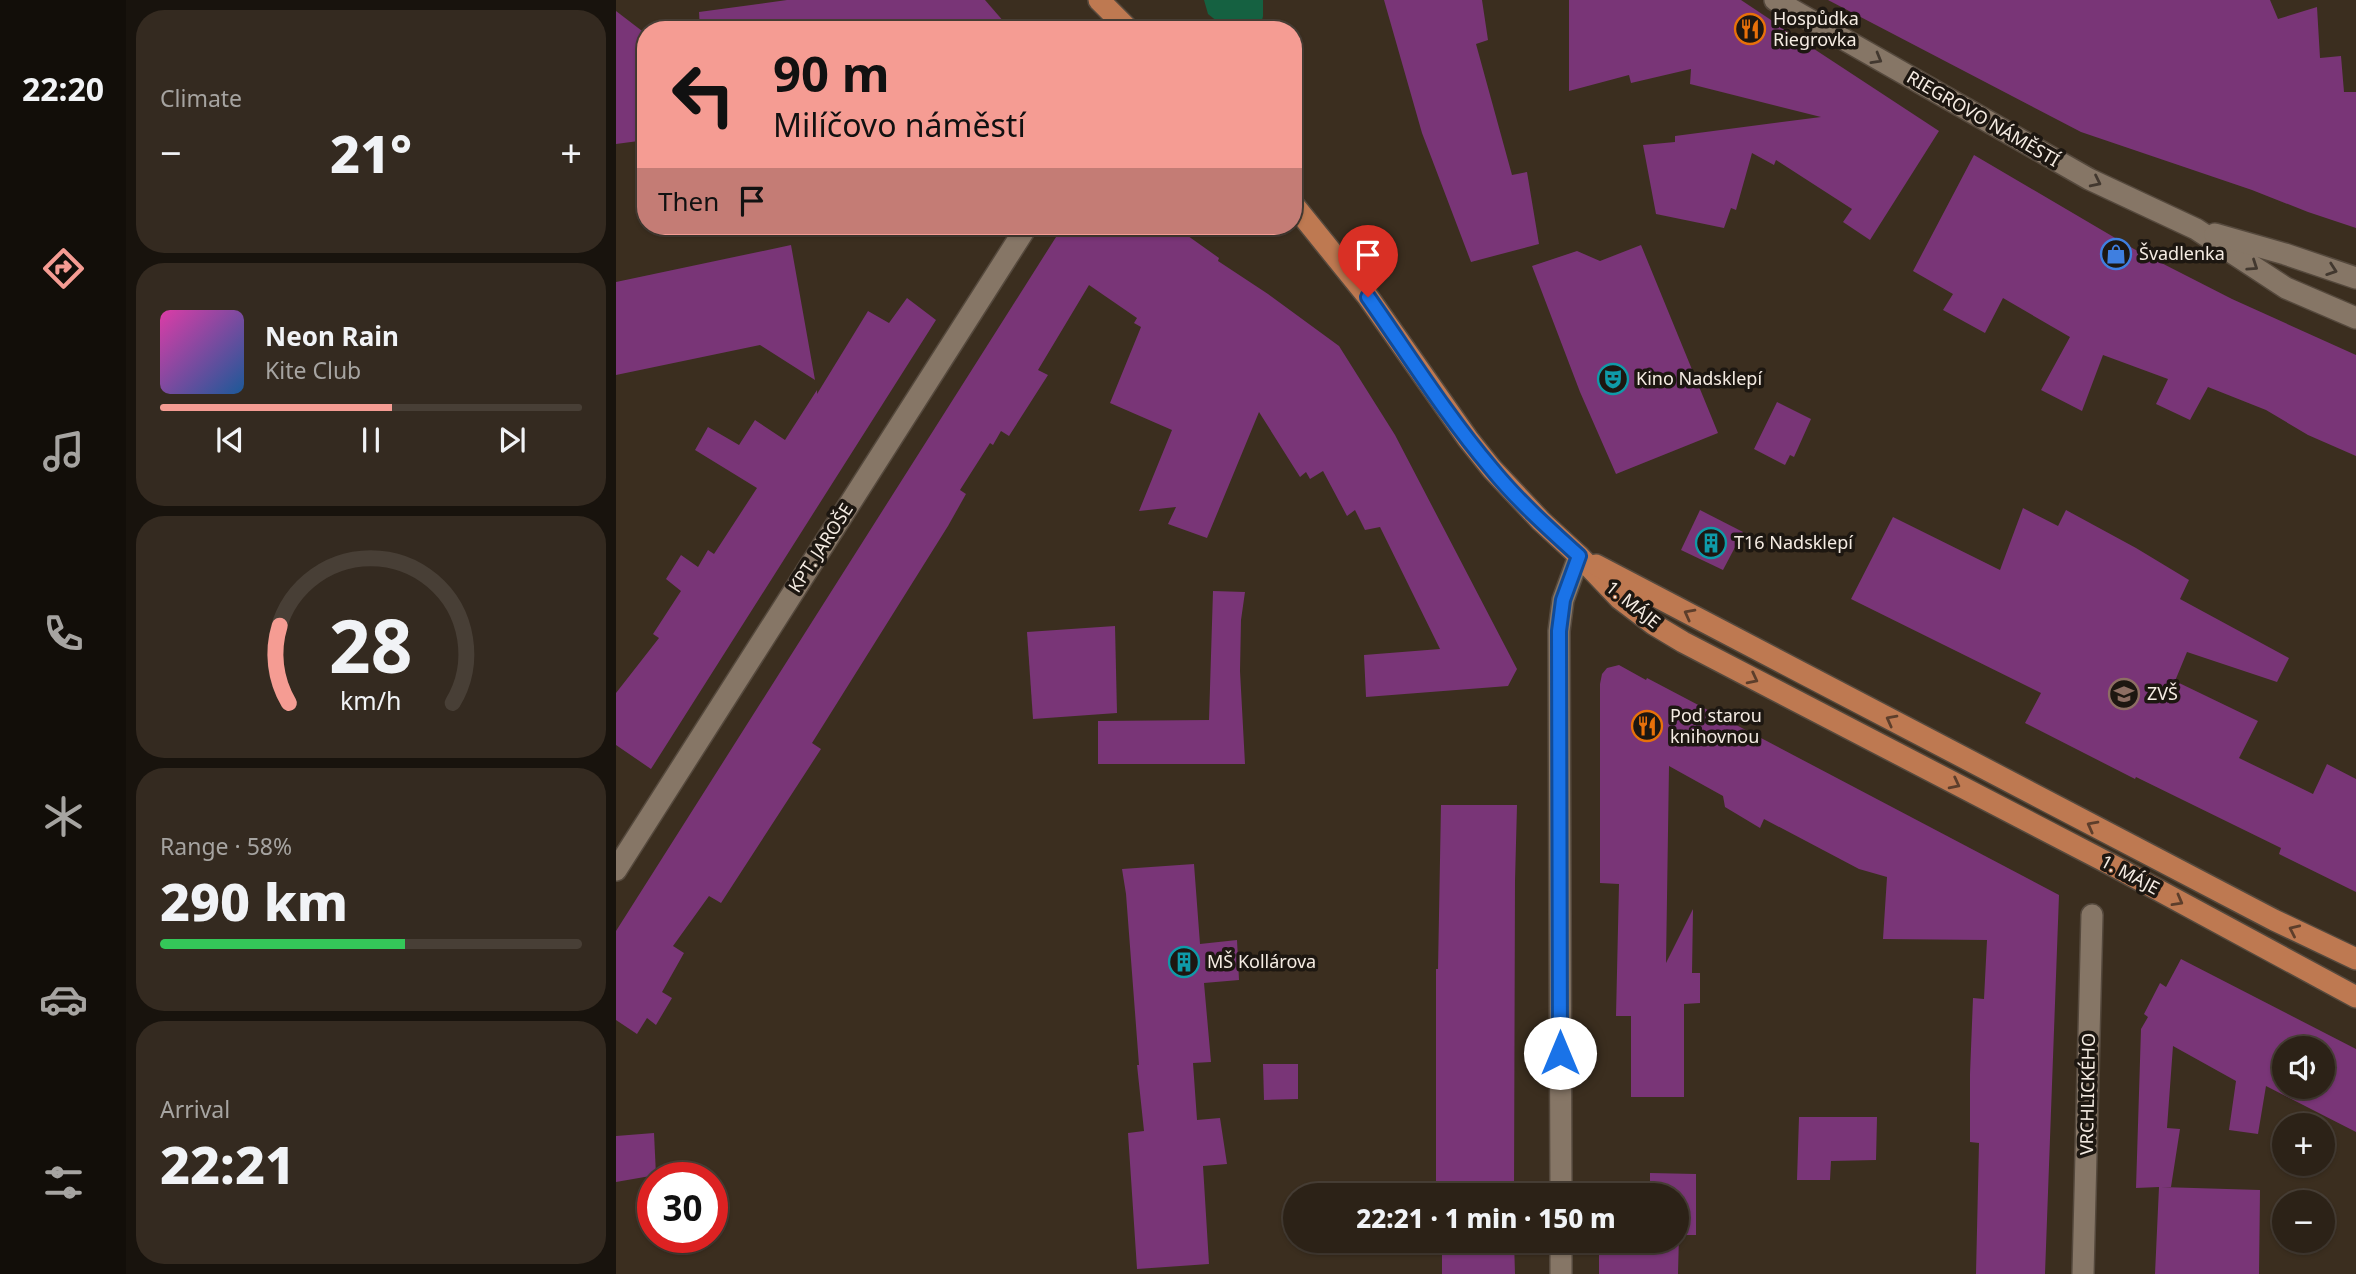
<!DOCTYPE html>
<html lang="en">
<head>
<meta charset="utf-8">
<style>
	:root { --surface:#2c2217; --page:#342a20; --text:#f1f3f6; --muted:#a6a4a1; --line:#483f36; --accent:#f59c93 }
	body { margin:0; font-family:"Noto Sans",sans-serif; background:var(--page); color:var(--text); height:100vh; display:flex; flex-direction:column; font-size:26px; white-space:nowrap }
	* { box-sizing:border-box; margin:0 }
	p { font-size:23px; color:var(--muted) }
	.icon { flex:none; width:38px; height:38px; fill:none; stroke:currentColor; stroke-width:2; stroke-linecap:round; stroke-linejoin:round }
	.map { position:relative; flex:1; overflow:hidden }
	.sheet { display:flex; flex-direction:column; gap:10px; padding:10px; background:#18130d; width:490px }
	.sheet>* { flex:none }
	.top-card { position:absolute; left:21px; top:21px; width:665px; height:214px; border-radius:28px; box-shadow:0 2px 5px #0004,0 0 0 2px var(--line); background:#f59c93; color:#111; overflow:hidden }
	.buttons { position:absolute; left:1656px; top:1036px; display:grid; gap:14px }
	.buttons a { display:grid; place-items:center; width:63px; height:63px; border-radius:50%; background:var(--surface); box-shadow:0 2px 5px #0004,0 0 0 2px var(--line); font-size:35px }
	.speed { position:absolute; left:21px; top:1162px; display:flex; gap:14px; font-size:35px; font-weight:700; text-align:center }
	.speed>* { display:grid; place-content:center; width:91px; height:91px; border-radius:50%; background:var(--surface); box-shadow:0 2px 5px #0004,0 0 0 2px var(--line); line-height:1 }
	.speed .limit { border:10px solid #d22; background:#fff; color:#111 }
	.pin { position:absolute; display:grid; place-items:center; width:60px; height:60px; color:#fff; margin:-72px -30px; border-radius:50% 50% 50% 0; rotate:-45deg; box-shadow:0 0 7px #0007 }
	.pin .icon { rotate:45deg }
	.me { position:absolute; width:77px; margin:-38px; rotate:0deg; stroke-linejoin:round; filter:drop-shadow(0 0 5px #0008) }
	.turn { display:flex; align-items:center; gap:24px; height:147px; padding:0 21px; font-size:32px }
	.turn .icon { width:91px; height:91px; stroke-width:2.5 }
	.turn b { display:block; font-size:49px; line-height:60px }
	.then { display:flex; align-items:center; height:66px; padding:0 21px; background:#0003; gap:14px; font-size:26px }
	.big { font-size:52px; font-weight:800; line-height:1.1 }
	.sheet .tile { flex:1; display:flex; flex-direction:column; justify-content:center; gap:10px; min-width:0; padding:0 24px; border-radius:28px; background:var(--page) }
	.sheet .dial { align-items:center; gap:0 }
	.dial svg { height:182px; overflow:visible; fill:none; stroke:var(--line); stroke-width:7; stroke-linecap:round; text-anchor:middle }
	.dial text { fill:var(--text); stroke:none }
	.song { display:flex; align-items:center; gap:21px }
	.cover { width:84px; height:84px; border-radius:10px; background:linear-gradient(135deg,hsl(320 70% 55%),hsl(210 70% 35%)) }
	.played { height:7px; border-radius:4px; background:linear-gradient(90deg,var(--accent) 55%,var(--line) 55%) }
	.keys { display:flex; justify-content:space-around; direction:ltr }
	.heat { display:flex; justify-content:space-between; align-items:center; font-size:38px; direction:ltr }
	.charge { height:10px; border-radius:5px; background:linear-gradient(90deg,#34c759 58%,var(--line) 0) }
	.trip { position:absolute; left:667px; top:1183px; width:406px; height:70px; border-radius:35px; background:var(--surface); box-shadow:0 2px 5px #0004,0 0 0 2px var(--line); font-weight:800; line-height:70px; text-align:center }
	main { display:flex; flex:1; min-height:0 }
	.tab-bar { display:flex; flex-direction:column; width:126px; justify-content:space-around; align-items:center; background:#120e09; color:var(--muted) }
	.tab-bar .icon { width:49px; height:49px }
	.tab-bar .active { color:var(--accent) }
	.tab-bar b { font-size:32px; color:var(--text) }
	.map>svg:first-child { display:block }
	.green { fill:#156141 }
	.building { fill:#793577; fill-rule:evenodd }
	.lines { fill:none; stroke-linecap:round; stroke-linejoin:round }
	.minor-casing { stroke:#55493d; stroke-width:24 }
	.major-casing { stroke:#55493d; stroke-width:24 }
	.minor { stroke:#867666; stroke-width:21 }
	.major { stroke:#be7951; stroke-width:21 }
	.oneway { stroke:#42382f }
	.oneway2 { stroke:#5d3e2b }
	.route-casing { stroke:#114b97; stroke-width:18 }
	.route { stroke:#1a73e8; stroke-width:12 }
	.labels { text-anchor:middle; stroke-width:7; stroke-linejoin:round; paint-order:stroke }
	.poi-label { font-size:18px; fill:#f5ece3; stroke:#1d1711; text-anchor:start }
	.street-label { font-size:18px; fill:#f5ece3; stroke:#1d1711 }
</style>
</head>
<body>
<main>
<nav class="tab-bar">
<b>22:20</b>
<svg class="icon active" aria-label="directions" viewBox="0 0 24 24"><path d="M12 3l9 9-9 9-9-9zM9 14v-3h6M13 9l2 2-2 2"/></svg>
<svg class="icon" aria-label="music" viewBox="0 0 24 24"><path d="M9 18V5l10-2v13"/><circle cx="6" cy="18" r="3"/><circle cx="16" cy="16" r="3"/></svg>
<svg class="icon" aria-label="phone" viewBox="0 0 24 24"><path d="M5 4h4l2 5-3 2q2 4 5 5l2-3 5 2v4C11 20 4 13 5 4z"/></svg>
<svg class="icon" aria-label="climate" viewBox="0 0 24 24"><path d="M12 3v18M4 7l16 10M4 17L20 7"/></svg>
<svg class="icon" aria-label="car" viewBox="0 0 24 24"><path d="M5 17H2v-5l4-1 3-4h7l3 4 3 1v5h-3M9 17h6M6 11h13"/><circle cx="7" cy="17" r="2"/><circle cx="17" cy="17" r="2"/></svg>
<svg class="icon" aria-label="filters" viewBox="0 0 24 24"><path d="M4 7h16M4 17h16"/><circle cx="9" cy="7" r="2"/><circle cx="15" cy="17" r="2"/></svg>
</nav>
<section class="sheet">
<div class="tile"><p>Climate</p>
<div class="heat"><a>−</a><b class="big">21°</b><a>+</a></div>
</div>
<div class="tile">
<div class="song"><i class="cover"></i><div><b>Neon Rain</b><p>Kite Club</p></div></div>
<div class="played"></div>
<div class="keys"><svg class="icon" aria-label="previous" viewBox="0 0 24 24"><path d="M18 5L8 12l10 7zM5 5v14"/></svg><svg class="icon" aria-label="pause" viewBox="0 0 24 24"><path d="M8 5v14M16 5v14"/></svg><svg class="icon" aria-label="next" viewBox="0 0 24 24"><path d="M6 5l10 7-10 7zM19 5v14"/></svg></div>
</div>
<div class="tile dial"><svg viewBox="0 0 100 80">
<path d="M14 69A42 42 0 1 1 86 69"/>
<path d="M14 69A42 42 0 0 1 10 35" stroke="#f59c93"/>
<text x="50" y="56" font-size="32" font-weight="700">28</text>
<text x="50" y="72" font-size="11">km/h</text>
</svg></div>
<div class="tile"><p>Range · 58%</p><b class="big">290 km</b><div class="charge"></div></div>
<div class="tile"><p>Arrival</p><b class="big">22:21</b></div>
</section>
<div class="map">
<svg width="1740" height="1274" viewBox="0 0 1740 1274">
	<rect width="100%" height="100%" fill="#3b2e1f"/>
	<path class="green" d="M 588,0 L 647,0 L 647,16 L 644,30 L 612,30 L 592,14 Z"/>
	<g class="building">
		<path d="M 171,0 L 369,0 L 395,30 L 84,30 L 83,12 Z"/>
		<path d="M 768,0 L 866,0 L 872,40 L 860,44 L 896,175 L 911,172 L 923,244 L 855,262 L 806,133 Z"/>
		<path d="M 953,0 L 1125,0 L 1161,24 L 1191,49 L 1192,45 L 1323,131 L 1254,240 L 1227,222 L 1236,209 L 1160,160 L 1158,165 L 1136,153 L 1120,210 L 1115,208 L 1108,228 L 1040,214 L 1027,145 L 1059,142 L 1059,136 L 1205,117 L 1074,84 L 1075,69 L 1015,83 L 1013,75 L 953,91 Z"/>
		<path d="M 1212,0 L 1654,0 L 1662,19 L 1701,7 L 1704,58 L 1725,56 L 1728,92 L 1740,92 L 1740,228 L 1692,212 L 1636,190 L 1465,132 Z"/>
		<path d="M 0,11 L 30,34 L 30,140 L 0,144 Z"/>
		<path d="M 1358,155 L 1518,249 L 1616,299 L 1740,355 L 1740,456 L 1692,435 L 1650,410 L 1592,387 L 1574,420 L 1540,404 L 1552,379 L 1487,355 L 1466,411 L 1425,390 L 1454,337 L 1387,298 L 1369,333 L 1327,310 L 1337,294 L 1297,271 Z"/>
		<path d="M 447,226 L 558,226 L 603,258 L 602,261 L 652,294 L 723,346 L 779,435 L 901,669 L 892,686 L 750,697 L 748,655 L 824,649 L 764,527 L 749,530 L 739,510 L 731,516 L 707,471 L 694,479 L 690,472 L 684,477 L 643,412 L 591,538 L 552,524 L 560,507 L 523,511 L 556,430 L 494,403 L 525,327 L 518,323 L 521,318 L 473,285 L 422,370 L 432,375 L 393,436 L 385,431 L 377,445 L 374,443 L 344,490 L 350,494 L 332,526 L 196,743 L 205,749 L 105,903 L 93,896 L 57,946 L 68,953 L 46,992 L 56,998 L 40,1025 L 31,1018 L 21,1034 L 0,1020 L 0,931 Z"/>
		<path d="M 175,245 L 199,380 L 144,345 L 0,375 L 0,282 Z"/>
		<path d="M 1025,245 L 1102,433 L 1000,474 L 964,392 L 916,266 L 961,251 L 984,261 Z"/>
		<path d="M 291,298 L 320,320 L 35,769 L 0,745 L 0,693 L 43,638 L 37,634 L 65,591 L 50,579 L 65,555 L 82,567 L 92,550 L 98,554 L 141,488 L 79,450 L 92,427 L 123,445 L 139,420 L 169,440 L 201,390 L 201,394 L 252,311 L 273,323 Z"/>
		<path d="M 1161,402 L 1195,419 L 1178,457 L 1174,455 L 1169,465 L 1138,449 Z"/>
		<path d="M 1407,508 L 1442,526 L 1450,510 L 1520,548 L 1573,580 L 1564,599 L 1673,658 L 1661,682 L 1571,652 L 1559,681 L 1642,721 L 1623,758 L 1697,794 L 1711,764 L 1740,779 L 1740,892 L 1663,854 L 1665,848 L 1520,777 L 1519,779 L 1409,723 L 1425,693 L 1235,599 L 1277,517 L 1384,570 Z"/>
		<path d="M 1084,510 L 1127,532 L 1107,570 L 1065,550 Z"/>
		<path d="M 597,591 L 629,592 L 625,620 L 624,671 L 629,764 L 482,764 L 482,721 L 593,720 Z"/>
		<path d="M 499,626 L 501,713 L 417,719 L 411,632 Z"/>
		<path d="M 1003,665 L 1030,680 L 1031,678 L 1443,895 L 1429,1274 L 1360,1274 L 1363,1143 L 1354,1142 L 1354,1074 L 1357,998 L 1368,999 L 1371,940 L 1267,939 L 1271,877 L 1243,869 L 1148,819 L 1144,828 L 1109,807 L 1107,796 L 1053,766 L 1050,963 L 1077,909 L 1076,973 L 1084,973 L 1084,1003 L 1068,1004 L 1068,1097 L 1015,1097 L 1015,1016 L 1000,1016 L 1003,884 L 984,883 L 984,684 L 986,674 L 991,668 Z"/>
		<path d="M 825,805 L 901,805 L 899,881 L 898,1195 L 820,1195 L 820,969 L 822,969 Z"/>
		<path d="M 578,864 L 584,944 L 621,940 L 623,980 L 588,983 L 595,1062 L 577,1063 L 581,1120 L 604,1118 L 611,1164 L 587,1166 L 593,1264 L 521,1269 L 512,1133 L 528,1131 L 521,1065 L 523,1065 L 510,894 L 506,869 Z"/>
		<path d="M 1565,959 L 1740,1049 L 1740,1132 L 1650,1086 L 1642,1134 L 1613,1130 L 1620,1081 L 1557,1046 L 1551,1128 L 1564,1129 L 1555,1187 L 1545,1187 L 1644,1190 L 1643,1274 L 1539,1274 L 1543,1187 L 1520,1188 L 1525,1029 L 1532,1017 L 1528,1014 L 1544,983 L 1550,987 ZM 1668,1048 L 1706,1048 L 1706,1087 L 1668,1087 Z"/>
		<path d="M 647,1064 L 682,1064 L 682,1099 L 648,1100 Z"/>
		<path d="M 1183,1117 L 1261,1117 L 1260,1160 L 1215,1161 L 1214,1180 L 1181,1180 Z"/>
		<path d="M 38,1133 L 40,1175 L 0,1182 L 0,1136 Z"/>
		<path d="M 1034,1173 L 1080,1174 L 1080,1235 L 1063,1235 L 1062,1274 L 983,1274 L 983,1241 L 1060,1241 L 1060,1195 L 983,1195 L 983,1193 L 1034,1192 Z"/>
		<path d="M 826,1241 L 898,1241 L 899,1274 L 826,1274 Z"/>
	</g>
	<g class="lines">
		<g class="minor-casing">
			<g id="minor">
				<path d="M 1159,0 L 1473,179 L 1580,229 L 1670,288 L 1740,318"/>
				<path d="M 1599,234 L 1669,254 L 1740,278"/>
				<path d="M 0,870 L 411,226"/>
				<path d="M 945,1195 L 943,631 L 947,600 L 963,556"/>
				<path d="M 945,1241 L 945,1274"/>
				<path d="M 1467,1274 L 1476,915"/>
			</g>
		</g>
		<g class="major-casing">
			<g id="major">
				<path d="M 483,0 L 513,30"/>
				<path d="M 677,204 L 752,297 L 852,439 L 876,469 L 925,521 L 963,556 L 1004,599 L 1037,624 L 1067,642 L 1496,865 L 1740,997"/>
				<path d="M 980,565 L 1658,920 L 1740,959"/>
			</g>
		</g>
		<use href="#minor" class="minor"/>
		<use href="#major" class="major"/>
	</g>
	<defs><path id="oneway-chevron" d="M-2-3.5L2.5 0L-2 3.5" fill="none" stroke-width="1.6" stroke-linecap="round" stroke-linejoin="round" transform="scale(1.75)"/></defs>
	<g class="oneway">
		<use href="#oneway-chevron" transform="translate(1261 59) rotate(30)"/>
		<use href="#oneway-chevron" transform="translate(1480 182) rotate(26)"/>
		<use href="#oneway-chevron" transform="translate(1637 266) rotate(34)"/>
		<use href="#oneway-chevron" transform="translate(1716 270) rotate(19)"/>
	</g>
	<g class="oneway2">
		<use href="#oneway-chevron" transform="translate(1073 614) rotate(-152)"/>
		<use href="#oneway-chevron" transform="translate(1137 679) rotate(27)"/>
		<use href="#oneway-chevron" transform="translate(1275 720) rotate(-152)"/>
		<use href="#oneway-chevron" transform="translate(1339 784) rotate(27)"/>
		<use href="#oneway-chevron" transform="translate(1476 826) rotate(-152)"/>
		<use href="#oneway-chevron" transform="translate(1562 901) rotate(29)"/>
		<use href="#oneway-chevron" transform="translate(1678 930) rotate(-155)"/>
	</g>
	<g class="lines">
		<g class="route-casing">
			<path id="route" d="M 752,297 C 792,354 830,415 875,468 C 901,500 932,528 963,556 L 947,600 L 943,631 L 944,1053"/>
		</g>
		<use href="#route" class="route"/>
	</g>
	<defs>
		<g id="restaurant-ring" transform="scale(1.575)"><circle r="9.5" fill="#1d1711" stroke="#e8710a" stroke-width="1.5"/><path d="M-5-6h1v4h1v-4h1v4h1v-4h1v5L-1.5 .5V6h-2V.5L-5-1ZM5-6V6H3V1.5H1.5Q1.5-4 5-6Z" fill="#e8710a"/></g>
		<g id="shop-ring" transform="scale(1.575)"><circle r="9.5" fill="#1d1711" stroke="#3f7fe0" stroke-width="1.5"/><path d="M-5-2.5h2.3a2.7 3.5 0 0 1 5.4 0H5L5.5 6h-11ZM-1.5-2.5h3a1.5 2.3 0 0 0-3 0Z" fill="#3f7fe0"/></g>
		<g id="theatre-ring" transform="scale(1.575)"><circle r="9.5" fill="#1d1711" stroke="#0f9aa8" stroke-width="1.5"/><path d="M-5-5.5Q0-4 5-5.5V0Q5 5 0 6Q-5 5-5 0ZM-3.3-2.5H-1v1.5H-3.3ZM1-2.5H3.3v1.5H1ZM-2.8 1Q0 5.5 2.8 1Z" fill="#0f9aa8"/></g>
		<g id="building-ring" transform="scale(1.575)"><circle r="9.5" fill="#1d1711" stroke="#0f9aa8" stroke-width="1.5"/><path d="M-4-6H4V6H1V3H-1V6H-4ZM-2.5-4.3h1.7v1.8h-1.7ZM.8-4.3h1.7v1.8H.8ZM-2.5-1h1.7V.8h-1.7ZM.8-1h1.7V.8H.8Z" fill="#0f9aa8"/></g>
		<g id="school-ring" transform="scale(1.575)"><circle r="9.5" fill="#1d1711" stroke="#8d6e63" stroke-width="1.5"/><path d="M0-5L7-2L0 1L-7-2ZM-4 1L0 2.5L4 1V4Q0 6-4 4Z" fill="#8d6e63"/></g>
	</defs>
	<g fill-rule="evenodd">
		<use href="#restaurant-ring" x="1134" y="29"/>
		<use href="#shop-ring" x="1500" y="254"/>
		<use href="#theatre-ring" x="997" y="379"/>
		<use href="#building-ring" x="1095" y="543"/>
		<use href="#school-ring" x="1508" y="694"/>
		<use href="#restaurant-ring" x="1031" y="726"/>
		<use href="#building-ring" x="568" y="962"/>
	</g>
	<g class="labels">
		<g class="poi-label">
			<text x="1157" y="25">Hospůdka<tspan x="1157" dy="21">Riegrovka</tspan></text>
			<text x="1523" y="260">Švadlenka</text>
			<text x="1020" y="385">Kino Nadsklepí</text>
			<text x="1118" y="549">T16 Nadsklepí</text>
			<text x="1531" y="700">ZVŠ</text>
			<text x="1054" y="722">Pod starou<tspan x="1054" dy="21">knihovnou</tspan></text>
			<text x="591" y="968">MŠ Kollárova</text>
		</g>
		<g class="street-label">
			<text transform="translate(1367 119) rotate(30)" y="6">RIEGROVO NÁMĚSTÍ</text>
			<text transform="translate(205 548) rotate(-57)" y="6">KPT. JAROŠE</text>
			<text transform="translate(1017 605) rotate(39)" y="6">1. MÁJE</text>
			<text transform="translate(1514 875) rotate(28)" y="6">1. MÁJE</text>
			<text transform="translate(1472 1094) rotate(-89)" y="6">VRCHLICKÉHO</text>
		</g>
	</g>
</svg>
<div class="buttons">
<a><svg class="icon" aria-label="sound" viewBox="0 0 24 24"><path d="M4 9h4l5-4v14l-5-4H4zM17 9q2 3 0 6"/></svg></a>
<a>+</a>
<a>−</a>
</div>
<div class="speed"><div class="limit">30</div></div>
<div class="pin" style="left:752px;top:297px;background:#d93025"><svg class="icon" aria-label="arrive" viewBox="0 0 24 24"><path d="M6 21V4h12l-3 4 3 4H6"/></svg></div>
<svg class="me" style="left:944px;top:1053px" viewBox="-20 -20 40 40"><circle r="19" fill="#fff"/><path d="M0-13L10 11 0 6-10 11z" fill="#1a73e8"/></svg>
<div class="trip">22:21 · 1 min · 150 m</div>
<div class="top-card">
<div class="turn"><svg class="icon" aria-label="left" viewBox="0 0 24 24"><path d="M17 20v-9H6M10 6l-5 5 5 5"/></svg><div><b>90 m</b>Milíčovo náměstí</div></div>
<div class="then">Then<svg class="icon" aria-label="arrive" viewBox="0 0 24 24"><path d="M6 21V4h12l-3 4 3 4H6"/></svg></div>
</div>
</div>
</main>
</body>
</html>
